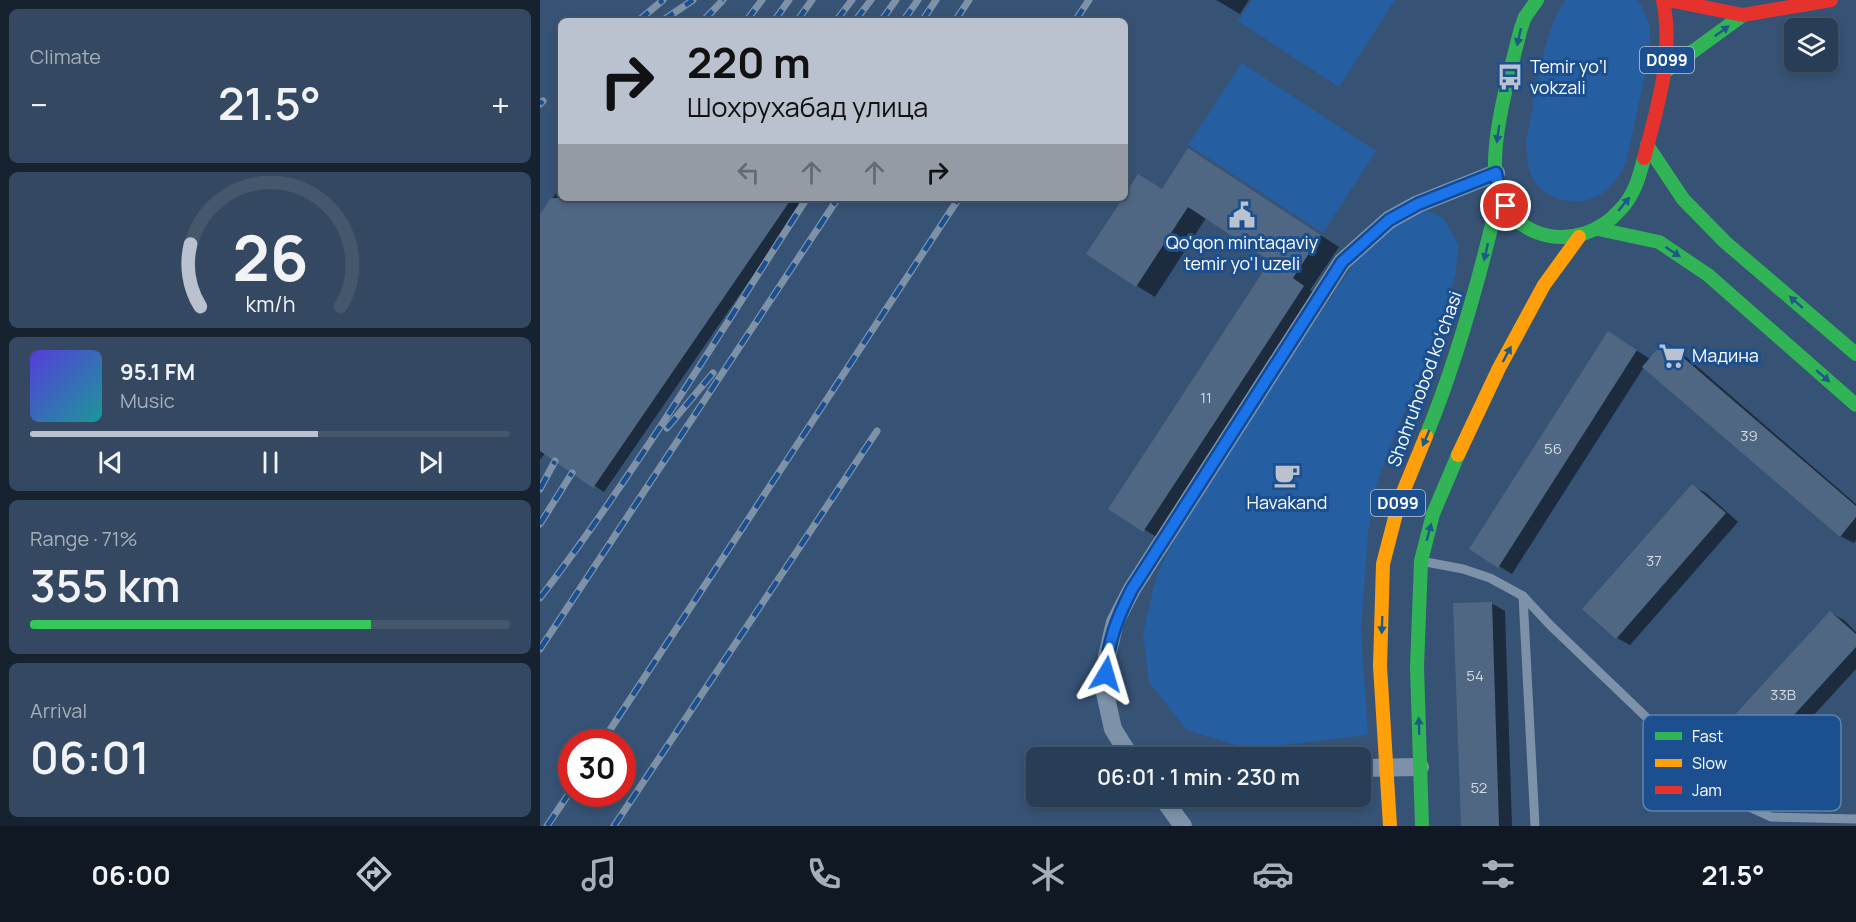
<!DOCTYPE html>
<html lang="en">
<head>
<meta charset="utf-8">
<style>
	:root { --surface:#283e57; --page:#344961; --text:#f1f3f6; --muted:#a5aeba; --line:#44576d; --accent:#b9c2ce }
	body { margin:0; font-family:Manrope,sans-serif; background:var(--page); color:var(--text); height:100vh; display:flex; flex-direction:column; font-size:22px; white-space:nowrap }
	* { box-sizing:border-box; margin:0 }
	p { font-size:20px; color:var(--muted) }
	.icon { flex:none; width:33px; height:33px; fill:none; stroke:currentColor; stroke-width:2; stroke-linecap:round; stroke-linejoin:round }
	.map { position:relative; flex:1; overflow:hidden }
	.side { display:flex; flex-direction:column; gap:9px; padding:9px; background:#162230; width:540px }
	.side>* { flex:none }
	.hud { position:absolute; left:18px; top:18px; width:570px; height:183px; border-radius:9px; box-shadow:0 3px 9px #0003,0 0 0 2px var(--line); background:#b9c2ce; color:#111; overflow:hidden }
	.fabs { position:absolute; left:1244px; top:18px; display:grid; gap:12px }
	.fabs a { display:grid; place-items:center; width:54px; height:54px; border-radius:9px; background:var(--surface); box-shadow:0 3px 9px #0003,0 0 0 2px var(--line); font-size:30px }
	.speed { position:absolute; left:18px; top:729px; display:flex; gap:12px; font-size:30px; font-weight:700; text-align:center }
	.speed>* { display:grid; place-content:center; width:78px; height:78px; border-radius:50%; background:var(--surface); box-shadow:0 3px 9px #0003,0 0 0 2px var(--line); line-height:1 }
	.speed .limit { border:9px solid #d22; background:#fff; color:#111 }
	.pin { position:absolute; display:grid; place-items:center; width:51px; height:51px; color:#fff; margin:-26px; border:3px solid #fff; border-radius:50%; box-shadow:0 2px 6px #0007 }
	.me { position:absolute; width:66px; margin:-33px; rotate:7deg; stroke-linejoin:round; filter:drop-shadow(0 0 4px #0008) }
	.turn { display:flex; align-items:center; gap:21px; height:126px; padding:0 30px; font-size:27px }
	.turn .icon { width:78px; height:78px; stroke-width:2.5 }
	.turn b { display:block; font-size:42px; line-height:51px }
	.lanes { display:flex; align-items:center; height:57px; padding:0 30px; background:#0003; justify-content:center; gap:30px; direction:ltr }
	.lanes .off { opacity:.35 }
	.big { font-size:45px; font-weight:600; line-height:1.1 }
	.side .card { flex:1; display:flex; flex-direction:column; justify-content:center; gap:9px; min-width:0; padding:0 21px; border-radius:9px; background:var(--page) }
	.side .dial { align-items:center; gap:0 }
	.dial svg { height:156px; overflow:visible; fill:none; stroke:var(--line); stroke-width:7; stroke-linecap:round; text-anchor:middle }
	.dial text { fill:var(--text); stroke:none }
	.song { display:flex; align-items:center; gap:18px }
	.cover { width:72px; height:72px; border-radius:9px; background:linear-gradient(135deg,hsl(250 70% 55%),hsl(180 70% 35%)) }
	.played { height:6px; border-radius:3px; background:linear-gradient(90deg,var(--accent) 60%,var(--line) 60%) }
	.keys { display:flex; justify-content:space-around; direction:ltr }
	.heat { display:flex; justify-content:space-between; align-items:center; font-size:33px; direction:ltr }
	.charge { height:9px; border-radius:4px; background:linear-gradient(90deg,#34c759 71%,var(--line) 0) }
	.trip { position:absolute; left:486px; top:747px; width:345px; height:60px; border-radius:9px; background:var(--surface); box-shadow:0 3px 9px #0003,0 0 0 2px var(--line); font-weight:600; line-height:60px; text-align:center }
	.tab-bar { display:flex; height:96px; justify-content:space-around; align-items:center; background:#101923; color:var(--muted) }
	.tab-bar .icon { width:42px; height:42px }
	.tab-bar .current { color:var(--accent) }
	.tab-bar b { font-size:27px; color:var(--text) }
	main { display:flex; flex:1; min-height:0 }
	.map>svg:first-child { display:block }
	.green { fill:#265fa1 }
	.shadow { fill:#0007 }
	.building { fill:#506783 }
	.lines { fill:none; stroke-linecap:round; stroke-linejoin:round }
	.lane { stroke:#7d92a8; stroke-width:9 }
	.street { stroke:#7d92a8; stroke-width:18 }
	.fast { stroke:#30b455; stroke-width:14 }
	.slow { stroke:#ff9f0a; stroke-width:14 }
	.jam { stroke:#e5322d; stroke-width:14 }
	.rail-casing { stroke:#7e92a7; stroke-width:7 }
	.rail { stroke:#1b4f8f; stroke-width:4.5; stroke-dasharray:14; stroke-linecap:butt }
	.oneway { fill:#1d5989 }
	.route-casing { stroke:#114b97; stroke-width:15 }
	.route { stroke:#1a73e8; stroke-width:10 }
	.labels { text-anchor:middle; stroke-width:6; stroke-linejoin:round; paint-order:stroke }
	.number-label { font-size:15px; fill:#d3d9e0 }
	.shield { fill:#1b4f8f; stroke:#bbcadd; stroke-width:1.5 }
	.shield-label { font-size:16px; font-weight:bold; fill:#fff }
	.poi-label { font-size:18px; fill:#fff; stroke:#1b4f8f; text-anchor:start }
	.street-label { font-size:18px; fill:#fff; stroke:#1b4f8f }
	.key { fill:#1b4f8f; stroke:#5f84b1; stroke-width:1.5 }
	.key-label { font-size:16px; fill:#fff }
</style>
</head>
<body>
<main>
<section class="side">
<div class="card"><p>Climate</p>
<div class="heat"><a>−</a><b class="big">21.5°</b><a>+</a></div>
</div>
<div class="card dial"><svg viewBox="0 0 100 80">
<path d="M14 69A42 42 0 1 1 86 69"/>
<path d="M14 69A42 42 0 0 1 9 37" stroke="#b9c2ce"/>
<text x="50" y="56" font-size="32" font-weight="700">26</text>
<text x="50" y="72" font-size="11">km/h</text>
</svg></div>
<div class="card">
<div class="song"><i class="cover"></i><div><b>95.1 FM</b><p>Music</p></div></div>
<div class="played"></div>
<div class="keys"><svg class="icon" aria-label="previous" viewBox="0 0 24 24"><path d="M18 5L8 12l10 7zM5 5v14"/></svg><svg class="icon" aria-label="pause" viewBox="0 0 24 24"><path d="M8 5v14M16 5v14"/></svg><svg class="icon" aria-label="next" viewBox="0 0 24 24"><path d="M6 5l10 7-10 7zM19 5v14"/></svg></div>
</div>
<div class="card"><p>Range · 71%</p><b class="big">355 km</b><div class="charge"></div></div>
<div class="card"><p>Arrival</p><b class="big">06:01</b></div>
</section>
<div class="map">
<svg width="1316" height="826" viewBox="0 0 1316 826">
	<rect width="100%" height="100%" fill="#365274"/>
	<g class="green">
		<path d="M 712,0 L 855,0 L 799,87 L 698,21 Z"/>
		<path d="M 1026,0 L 1096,0 L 1102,6 L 1110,28 L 1110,51 L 1086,163 C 1071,193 1048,210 1014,197 C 1007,194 997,187 993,179 C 987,169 987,154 986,142 C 994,105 1003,27 1026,0 Z"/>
		<path d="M 702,63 L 836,151 L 783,233 L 648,145 Z"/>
		<path d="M 885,210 L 904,218 L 918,245 L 916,272 L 904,318 L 849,448 L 837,483 L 828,533 L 821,631 L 828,735 L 709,749 L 647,730 L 609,682 L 603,633 L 617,574 L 657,495 L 822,252 L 861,217 Z"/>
	</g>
	<g class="shadow">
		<path d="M 676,0 L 709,0 L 700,14 Z"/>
		<path d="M 649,150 L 799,247 L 770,290 L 782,298 L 623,541 L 570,508 L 732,261 L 666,218 L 615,297 L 597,286 L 584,198 L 623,190 Z"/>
		<path d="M 21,186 L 21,198 L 266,198 L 64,492 L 5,453 L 0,460 L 0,216 Z"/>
		<path d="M 1082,341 L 1110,359 L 1125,342 L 1138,350 L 1316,504 L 1316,540 L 1314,543 L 1300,536 L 1104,367 L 972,574 L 931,549 Z"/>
		<path d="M 1152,486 L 1166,493 L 1198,522 L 1090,645 L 1077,638 Z"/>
		<path d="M 951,603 L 965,611 L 972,826 L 922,826 Z"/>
		<path d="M 1291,613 L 1304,620 L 1316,632 L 1316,669 L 1216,778 L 1203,771 Z"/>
	</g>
	<g class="building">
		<path d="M 648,148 L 781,235 L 753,278 L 764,286 L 603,532 L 568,509 L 730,261 L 648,207 L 596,287 L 546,254 L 583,198 L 585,198 L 585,194 L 598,174 L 622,189 Z"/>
		<path d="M 11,198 L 252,198 L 53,488 L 0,451 L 0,214 Z"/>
		<path d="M 1068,331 L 1097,350 L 958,568 L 929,549 Z"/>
		<path d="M 1124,341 L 1316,506 L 1316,517 L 1300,537 L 1102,367 Z"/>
		<path d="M 1152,484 L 1186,513 L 1076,639 L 1042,609 Z"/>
		<path d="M 952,602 L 959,826 L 921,826 L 913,603 Z"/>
		<path d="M 1290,611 L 1316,634 L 1316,647 L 1202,772 L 1170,742 Z"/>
	</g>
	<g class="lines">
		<g class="lane">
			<path d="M 886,562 L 923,569 L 950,578 L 983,596 L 1010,625 L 1177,785 L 1209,807 L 1231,817 L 1316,819"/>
			<path d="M 983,596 L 995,826"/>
		</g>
		<g class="street">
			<path d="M 591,758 L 573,729 L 565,693 L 567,656 L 575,622 L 592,589 L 802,262 L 849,220 L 878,204 L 956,173"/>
			<path d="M 820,768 L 880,767"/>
			<path d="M 621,796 L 643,826"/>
		</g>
		<g class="fast">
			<path d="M 997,0 L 985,17 L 981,28 C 971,68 948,146 957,185 C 971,244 1041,253 1079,211 C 1094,196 1099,178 1104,158"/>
			<path d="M 1126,71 L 1203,15"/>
			<path d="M 1107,145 L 1143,199 L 1185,242 L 1316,354"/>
			<path d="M 1058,229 L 1119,242 L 1168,275 L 1316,405"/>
			<path d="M 886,436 C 918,358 940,277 959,195"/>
			<path d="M 882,826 L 877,667 L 881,561 L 893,514 L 918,455"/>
		</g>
		<g class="slow">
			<path d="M 918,455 L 959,368 L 1004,285 L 1039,237"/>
			<path d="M 850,826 L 840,666 L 843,564 L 859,502 L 886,436"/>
		</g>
		<g class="jam">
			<path d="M 1128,0 L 1203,15 L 1291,0"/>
			<path d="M 1104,158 C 1118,105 1134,55 1123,0"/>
		</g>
		<g class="rail-casing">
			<g id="rail">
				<path d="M 98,21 L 123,0"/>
				<path d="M 122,21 L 153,0"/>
				<path d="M 163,21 L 183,0"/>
				<path d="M 206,21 L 222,0"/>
				<path d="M 234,21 L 249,0"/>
				<path d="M 257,21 L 272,0"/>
				<path d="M 296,21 L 312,0"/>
				<path d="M 315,21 L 331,0"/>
				<path d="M 341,21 L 356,0"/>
				<path d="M 363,21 L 378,0"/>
				<path d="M 382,21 L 396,0"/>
				<path d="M 415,21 L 429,0"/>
				<path d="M 535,21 L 549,0"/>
				<path d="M 0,104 L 3,101"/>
				<path d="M 127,428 L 173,373"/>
				<path d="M 0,489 L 15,461"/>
				<path d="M 0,524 L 32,473"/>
				<path d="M 0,598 C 97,471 180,332 267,198"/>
				<path d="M 0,649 L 298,198"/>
				<path d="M 62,742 L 419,198"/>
				<path d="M 7,826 L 32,789"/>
				<path d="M 74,826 L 337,431"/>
			</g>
		</g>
		<use href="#rail" class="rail"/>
	</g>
	<defs><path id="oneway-solid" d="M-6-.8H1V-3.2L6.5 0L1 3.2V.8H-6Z" transform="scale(1.5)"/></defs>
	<g class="oneway">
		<use href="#oneway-solid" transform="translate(1182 31) rotate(-36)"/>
		<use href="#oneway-solid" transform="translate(979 37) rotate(103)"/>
		<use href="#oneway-solid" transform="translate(958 134) rotate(98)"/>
		<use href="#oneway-solid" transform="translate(1084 204) rotate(-50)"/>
		<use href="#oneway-solid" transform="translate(946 252) rotate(103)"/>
		<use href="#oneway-solid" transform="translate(1133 252) rotate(34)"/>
		<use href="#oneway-solid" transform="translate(1256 302) rotate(-139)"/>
		<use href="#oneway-solid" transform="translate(967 354) rotate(-62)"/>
		<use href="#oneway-solid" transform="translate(1283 376) rotate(41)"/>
		<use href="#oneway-solid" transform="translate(886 438) rotate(113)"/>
		<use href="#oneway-solid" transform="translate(889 532) rotate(-75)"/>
		<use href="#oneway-solid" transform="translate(842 625) rotate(92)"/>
		<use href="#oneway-solid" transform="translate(879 726) rotate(-92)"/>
	</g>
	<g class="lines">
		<g class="route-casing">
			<path id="route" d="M 566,674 C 568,641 577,618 592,589 L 802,262 L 849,220 L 878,204 L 956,173 L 959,195 L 966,206"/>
		</g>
		<use href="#route" class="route"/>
	</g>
	<defs>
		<g id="bus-bare" transform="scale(2.07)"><path d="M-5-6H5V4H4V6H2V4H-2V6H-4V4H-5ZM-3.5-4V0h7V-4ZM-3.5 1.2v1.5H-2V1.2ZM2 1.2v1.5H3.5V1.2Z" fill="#b9c2ce" stroke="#1b4f8f" stroke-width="2.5" paint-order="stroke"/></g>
		<g id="civic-bare" transform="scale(2.07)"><path d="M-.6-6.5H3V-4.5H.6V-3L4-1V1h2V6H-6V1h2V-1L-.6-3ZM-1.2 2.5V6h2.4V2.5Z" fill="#b9c2ce" stroke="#1b4f8f" stroke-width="2.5" paint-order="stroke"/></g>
		<g id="supermarket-bare" transform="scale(2.07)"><path d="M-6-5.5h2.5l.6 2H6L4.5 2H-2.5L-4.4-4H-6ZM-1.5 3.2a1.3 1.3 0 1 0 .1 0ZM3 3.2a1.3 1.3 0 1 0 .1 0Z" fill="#b9c2ce" stroke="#1b4f8f" stroke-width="2.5" paint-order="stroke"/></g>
		<g id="cafe-bare" transform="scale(2.07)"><path d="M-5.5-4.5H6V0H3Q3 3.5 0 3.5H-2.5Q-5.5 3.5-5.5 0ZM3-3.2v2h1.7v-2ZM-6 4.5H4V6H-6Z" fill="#b9c2ce" stroke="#1b4f8f" stroke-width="2.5" paint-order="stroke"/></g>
	</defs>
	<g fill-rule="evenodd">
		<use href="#bus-bare" x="970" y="77"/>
		<use href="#civic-bare" x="702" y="215"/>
		<use href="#supermarket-bare" x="1132" y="356"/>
		<use href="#cafe-bare" x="747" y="475"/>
	</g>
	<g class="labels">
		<g class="number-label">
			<text x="666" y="403">11</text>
			<text x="1209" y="441">39</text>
			<text x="1013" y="454">56</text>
			<text x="1114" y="566">37</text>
			<text x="935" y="681">54</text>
			<text x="1243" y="700">33B</text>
			<text x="939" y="793">52</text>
		</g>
		<g class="shield">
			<rect x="1100" y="47" width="54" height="26" rx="4.5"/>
			<rect x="831" y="490" width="54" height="26" rx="4.5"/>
		</g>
		<g class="shield-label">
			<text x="1127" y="66">D099</text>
			<text x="858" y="509">D099</text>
		</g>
		<g class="poi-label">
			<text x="990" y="73">Temir yo‘l<tspan x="990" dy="21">vokzali</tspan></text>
			<text x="702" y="249" text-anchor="middle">Qo'qon mintaqaviy<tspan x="702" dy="21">temir yo'l uzeli</tspan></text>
			<text x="1152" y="362">Мадина</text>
			<text x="747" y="509" text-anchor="middle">Havakand</text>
		</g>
		<g class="street-label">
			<text transform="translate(885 379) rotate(-70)" y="6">Shohruhobod koʻchasi</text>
		</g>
	</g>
	<rect x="1103" y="715" width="198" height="96" rx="9" class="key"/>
	<rect x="1115" y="732" width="27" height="8" fill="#30b455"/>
	<rect x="1115" y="759" width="27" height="8" fill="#ff9f0a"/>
	<rect x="1115" y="786" width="27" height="8" fill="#e5322d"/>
	<g class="key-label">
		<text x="1152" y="742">Fast</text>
		<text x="1152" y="769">Slow</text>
		<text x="1152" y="796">Jam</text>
	</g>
</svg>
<div class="fabs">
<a><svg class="icon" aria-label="layers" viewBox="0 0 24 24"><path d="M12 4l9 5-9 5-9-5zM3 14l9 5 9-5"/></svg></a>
</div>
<div class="speed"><div class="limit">30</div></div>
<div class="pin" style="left:966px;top:206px;background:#d93025"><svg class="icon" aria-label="arrive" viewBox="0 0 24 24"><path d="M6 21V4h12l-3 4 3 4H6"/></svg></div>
<svg class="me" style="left:566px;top:674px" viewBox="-20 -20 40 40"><path d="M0-17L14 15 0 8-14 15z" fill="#1a73e8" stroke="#fff" stroke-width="4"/></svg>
<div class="trip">06:01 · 1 min · 230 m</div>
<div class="hud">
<div class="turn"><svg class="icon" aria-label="right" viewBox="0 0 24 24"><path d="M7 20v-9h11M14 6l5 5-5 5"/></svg><div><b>220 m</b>Шохрухабад улица</div></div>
<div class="lanes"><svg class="icon off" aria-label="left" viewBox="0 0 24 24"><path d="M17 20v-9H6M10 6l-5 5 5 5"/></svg><svg class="icon off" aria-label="ahead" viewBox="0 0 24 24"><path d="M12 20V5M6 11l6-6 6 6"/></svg><svg class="icon off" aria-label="ahead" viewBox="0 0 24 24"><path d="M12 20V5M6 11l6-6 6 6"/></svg><svg class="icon" aria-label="right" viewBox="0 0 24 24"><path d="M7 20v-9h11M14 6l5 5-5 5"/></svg></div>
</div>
</div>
</main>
<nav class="tab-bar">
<b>06:00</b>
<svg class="icon current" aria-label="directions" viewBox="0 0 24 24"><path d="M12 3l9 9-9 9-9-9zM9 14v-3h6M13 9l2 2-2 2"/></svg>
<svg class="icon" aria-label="music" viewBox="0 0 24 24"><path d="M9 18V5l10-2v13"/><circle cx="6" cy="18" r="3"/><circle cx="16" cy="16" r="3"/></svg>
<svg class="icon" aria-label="phone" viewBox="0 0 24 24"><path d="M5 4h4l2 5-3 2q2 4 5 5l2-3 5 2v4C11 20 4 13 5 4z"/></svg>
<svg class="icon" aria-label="climate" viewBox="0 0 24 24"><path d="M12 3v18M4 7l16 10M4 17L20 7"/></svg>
<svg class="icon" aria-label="car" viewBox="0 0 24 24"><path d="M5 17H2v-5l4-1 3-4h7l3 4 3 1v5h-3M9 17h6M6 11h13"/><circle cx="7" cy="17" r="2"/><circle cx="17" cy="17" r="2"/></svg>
<svg class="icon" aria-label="filters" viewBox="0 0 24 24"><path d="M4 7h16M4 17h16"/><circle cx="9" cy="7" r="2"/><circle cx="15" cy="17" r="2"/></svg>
<b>21.5°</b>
</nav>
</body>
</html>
